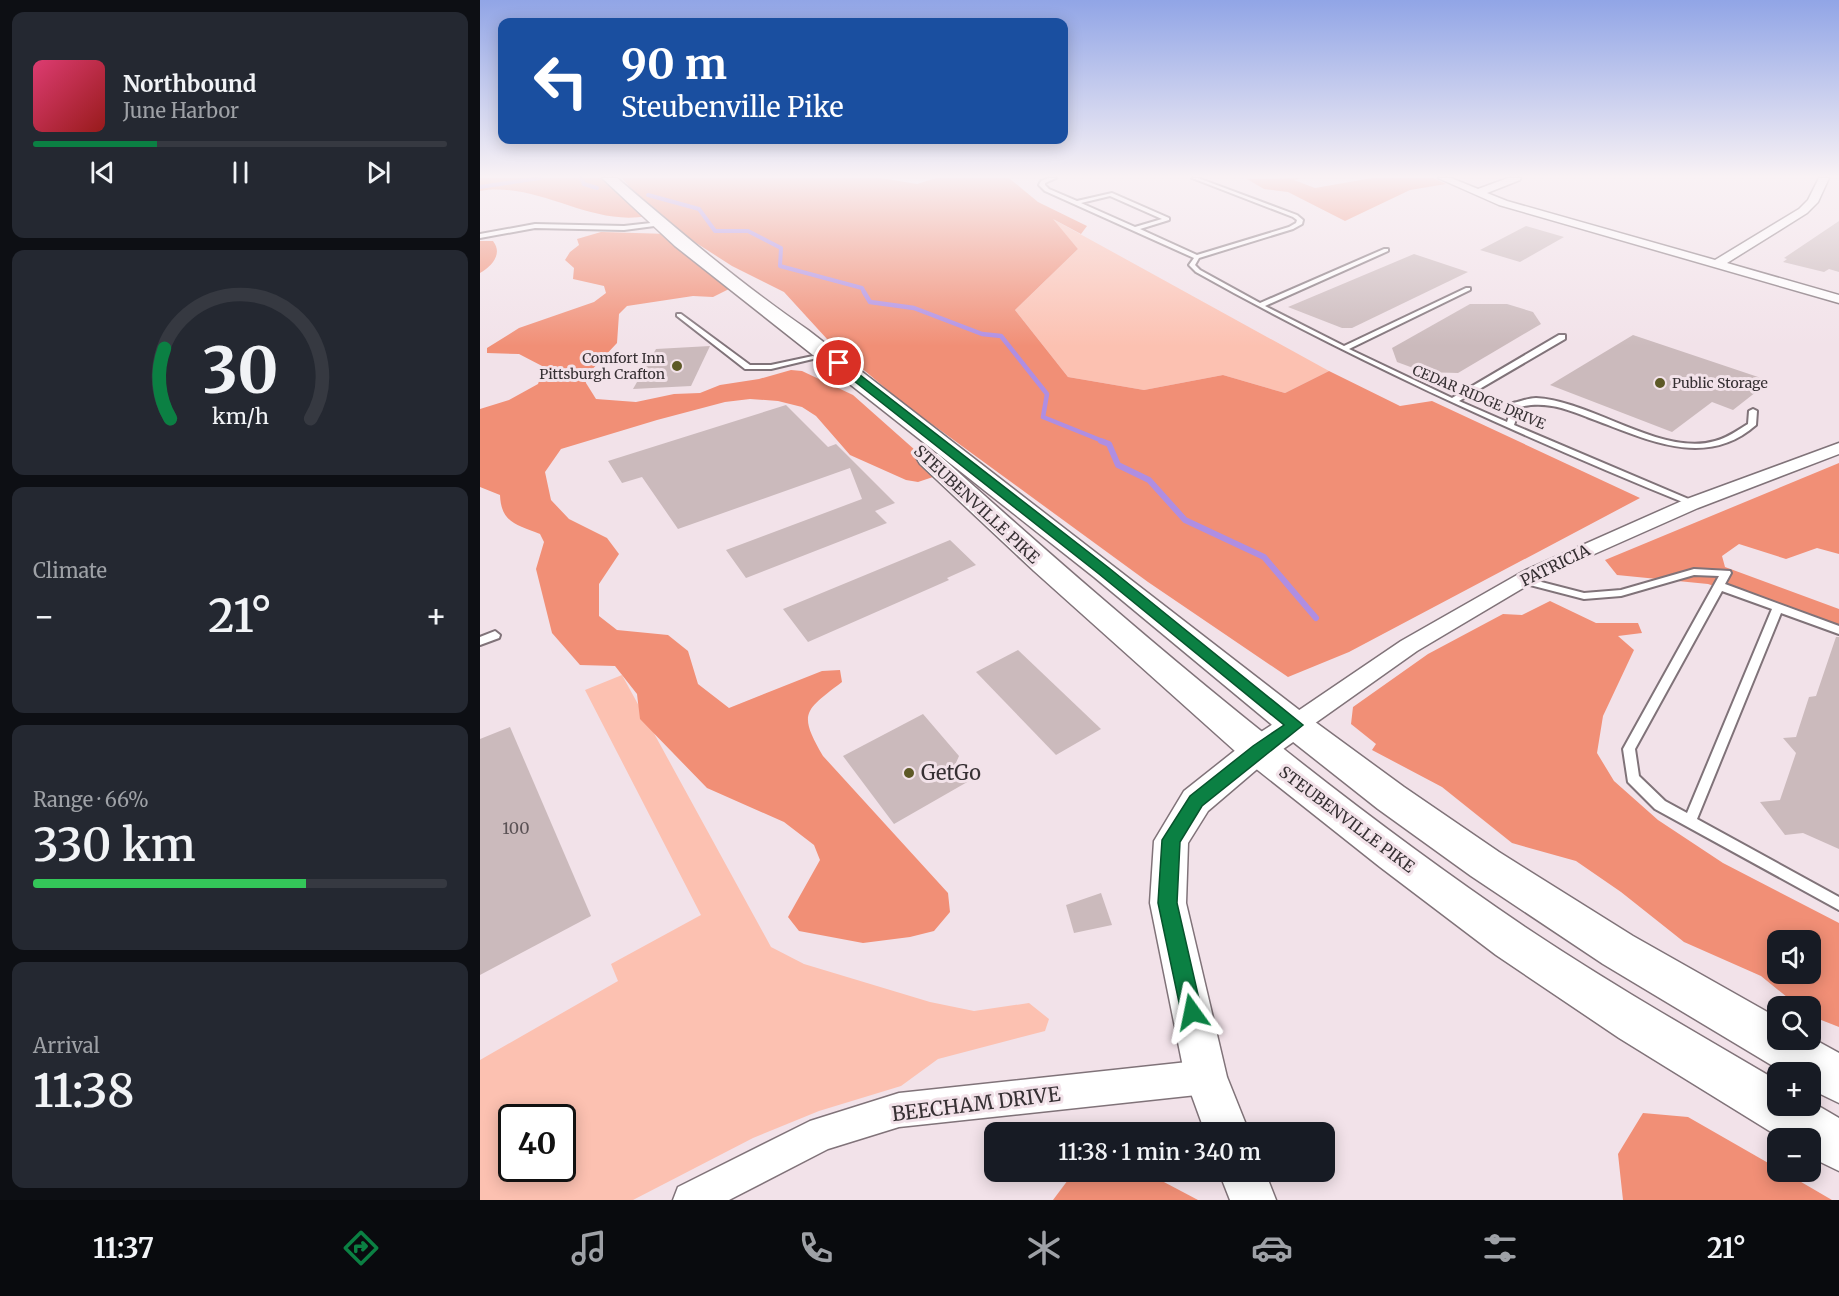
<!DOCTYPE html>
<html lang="en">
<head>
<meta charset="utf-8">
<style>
	:root { --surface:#171b24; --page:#242831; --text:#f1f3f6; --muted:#9ea1a6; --line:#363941; --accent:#0b8043 }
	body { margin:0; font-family:Merriweather,serif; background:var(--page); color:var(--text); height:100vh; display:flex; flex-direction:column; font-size:22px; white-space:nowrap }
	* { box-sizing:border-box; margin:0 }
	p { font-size:20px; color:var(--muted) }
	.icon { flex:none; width:33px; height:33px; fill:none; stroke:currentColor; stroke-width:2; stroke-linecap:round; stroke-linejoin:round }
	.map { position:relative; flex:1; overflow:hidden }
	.panel { display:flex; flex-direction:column; gap:12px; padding:12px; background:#0d0f14; width:480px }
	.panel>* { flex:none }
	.hud { position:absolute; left:18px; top:18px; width:570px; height:126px; border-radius:12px; box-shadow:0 3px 15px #0003; background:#1a4fa0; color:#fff; overflow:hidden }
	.controls { position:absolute; left:1287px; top:930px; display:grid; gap:12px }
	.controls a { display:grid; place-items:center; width:54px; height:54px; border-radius:12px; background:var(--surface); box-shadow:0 3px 15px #0003; font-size:30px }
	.speed { position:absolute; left:18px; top:1104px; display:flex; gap:12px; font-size:30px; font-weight:700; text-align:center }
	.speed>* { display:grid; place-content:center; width:78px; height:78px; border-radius:50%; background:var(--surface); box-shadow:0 3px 15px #0003; line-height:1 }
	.speed .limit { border:3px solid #111; border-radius:9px; background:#fff; color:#111 }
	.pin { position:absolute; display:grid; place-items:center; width:51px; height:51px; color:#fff; margin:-26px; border:3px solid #fff; border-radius:50%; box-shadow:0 2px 6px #0007 }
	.me { position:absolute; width:66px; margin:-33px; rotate:348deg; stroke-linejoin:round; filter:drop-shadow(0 0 4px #0008) }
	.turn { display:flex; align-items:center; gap:21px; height:126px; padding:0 24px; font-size:27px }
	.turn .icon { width:78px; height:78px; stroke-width:2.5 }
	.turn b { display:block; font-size:42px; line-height:51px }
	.big { font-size:45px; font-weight:600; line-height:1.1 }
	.panel .widget { flex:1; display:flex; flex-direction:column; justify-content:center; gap:9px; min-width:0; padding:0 21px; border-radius:12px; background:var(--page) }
	.panel .dial { align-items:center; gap:0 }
	.dial svg { height:156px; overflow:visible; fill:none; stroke:var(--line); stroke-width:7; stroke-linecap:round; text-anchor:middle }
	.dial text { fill:var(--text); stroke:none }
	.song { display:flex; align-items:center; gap:18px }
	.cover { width:72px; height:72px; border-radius:9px; background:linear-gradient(135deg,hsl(340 70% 55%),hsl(0 70% 35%)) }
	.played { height:6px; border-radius:3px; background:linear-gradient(90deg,var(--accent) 30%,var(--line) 30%) }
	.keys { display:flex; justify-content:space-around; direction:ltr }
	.heat { display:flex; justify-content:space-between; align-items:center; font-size:33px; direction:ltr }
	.charge { height:9px; border-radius:4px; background:linear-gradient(90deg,#34c759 66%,var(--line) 0) }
	.trip { position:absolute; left:504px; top:1122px; width:351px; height:60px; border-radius:12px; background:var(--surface); box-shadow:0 3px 15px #0003; font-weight:600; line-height:60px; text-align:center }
	.tab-bar { display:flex; height:96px; justify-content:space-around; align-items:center; background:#090b0e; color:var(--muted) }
	.tab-bar .icon { width:42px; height:42px }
	.tab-bar .current { color:var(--accent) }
	.tab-bar b { font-size:27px; color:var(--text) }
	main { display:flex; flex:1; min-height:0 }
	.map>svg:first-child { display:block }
	.green { fill:#fcc1b1; fill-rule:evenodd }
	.forest { fill:#f18f76; fill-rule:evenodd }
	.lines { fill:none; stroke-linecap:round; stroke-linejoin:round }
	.stream-far2 { stroke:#af8ee2; stroke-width:4 }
	.stream-far1 { stroke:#af8ee2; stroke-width:4.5 }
	.stream { stroke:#af8ee2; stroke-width:6 }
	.building { fill:#cbbabc }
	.service-casing { stroke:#807379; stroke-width:4 }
	.minor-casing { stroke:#807379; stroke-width:3 }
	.tertiary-casing { stroke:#807379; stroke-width:3 }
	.secondary-casing { stroke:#807379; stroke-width:3 }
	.service { fill:#fff; fill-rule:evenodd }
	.minor { fill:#fff; fill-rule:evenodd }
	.tertiary { fill:#fff; fill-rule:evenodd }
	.secondary { fill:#fff; fill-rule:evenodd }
	.route { fill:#0b8043; stroke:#07532c; stroke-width:1.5 }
	.poi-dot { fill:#5d5926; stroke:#f2e2e9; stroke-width:2 }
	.labels { text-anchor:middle; stroke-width:6; stroke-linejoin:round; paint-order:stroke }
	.far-poi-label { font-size:14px; fill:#363033; stroke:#f2e2e9; text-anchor:end }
	.far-street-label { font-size:14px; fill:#363033; stroke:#f2e2e9 }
	.street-label { font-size:16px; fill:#363033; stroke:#f2e2e9 }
	.near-number-label { font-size:16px; fill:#5b5255 }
	.near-poi-label { font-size:20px; fill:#363033; stroke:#f2e2e9; text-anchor:start }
	.near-street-label { font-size:20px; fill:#363033; stroke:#f2e2e9 }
</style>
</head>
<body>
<main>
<section class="panel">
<div class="widget">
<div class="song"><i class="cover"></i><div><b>Northbound</b><p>June Harbor</p></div></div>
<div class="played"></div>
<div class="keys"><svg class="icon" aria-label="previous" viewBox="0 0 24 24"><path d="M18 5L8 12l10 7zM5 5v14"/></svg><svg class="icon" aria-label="pause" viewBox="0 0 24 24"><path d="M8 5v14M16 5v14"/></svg><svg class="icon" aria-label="next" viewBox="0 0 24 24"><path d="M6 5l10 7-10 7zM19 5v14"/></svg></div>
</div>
<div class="widget dial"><svg viewBox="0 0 100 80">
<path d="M14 69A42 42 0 1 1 86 69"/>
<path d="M14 69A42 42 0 0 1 11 33" stroke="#0b8043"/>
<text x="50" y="56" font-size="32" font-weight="700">30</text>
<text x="50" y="72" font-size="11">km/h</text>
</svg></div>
<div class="widget"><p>Climate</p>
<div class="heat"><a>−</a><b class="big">21°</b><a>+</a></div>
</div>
<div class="widget"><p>Range · 66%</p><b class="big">330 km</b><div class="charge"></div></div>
<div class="widget"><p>Arrival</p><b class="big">11:38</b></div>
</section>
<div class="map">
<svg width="1359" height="1200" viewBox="0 0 1359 1200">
	<rect width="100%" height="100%" fill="#f2e2e9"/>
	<g class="green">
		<path d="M 571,218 L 849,371 L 805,393 L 743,375 L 664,390 L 588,377 L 535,310 L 598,249 Z"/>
		<path d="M 142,675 L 291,947 L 324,964 L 450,1002 L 494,1011 L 549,1003 L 569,1019 L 565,1031 L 458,1059 L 421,1086 L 339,1111 L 273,1138 L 153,1200 L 0,1200 L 0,1060 L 138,981 L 131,964 L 221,915 L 105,690 ZM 32,1118 L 82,1118 L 82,1168 L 32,1168 Z"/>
	</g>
	<g class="forest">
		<path d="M 0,178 L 128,178 L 167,216 C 110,227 58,181 0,191 Z"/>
		<path d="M 142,178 L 401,178 L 437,184 L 456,178 L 529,178 L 558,202 L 607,226 L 601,234 L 573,219 L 598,249 L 535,310 L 588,377 L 664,390 L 743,375 L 805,393 L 849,371 L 920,406 L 952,401 L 1160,498 L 869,652 L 808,677 L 668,582 L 423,403 L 347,339 L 304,292 L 252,266 L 210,239 L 158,197 Z"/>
		<path d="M 822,178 L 814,180 L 835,188 L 892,178 L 953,178 L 966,184 L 930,190 L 865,221 L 808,192 L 784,189 L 767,179 Z"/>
		<path d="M 121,232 L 189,234 L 255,286 L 233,297 L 213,296 L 147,306 L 139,314 L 137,343 L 105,377 L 106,383 L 116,399 L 156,402 L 194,394 L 220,393 L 240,385 L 279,379 L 311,370 L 322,371 L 373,395 L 462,474 L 438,482 L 426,480 L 370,455 L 336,416 L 322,407 L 298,401 L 270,399 L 245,402 L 177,420 L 81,449 L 65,472 L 71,500 L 89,519 L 127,538 L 139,554 L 119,584 L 119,616 L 137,630 L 188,635 L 208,651 L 218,684 L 249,708 L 342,671 L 360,670 L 362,682 C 324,711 318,713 343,756 L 468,893 L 470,912 L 454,931 L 430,937 L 383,943 L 319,931 L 308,917 L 340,860 L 334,845 L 304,822 L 227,788 L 160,719 L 157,694 L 135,666 L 100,665 L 72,633 L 56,569 L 64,542 L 60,534 C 37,525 21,523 20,495 L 0,487 L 0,409 L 29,400 L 58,384 L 64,367 L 39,354 L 7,353 L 7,348 L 39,328 L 114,302 L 126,293 L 124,286 L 93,279 L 94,268 L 85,260 L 90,252 L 99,245 L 97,239 Z"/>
		<path d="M 0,241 L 13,241 C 23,254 12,266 0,273 Z"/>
		<path d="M 1359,463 L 1359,554 L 1337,548 L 1306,559 L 1259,544 L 1242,556 L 1245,567 L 1359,609 L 1359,627 L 1228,584 L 1137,575 L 1125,560 Z"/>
		<path d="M 1070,601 L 1116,623 L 1158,623 L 1162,633 L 1138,636 L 1154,650 L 1123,716 L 1117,753 L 1134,781 L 1178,820 L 1243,863 L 1359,923 L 1359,1027 L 1331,1016 L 1330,1006 L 1318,1006 L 1281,976 L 1204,942 L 1141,892 L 1096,861 L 1032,843 L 962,787 L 892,750 L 896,744 L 871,724 L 873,707 L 948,654 L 1023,614 L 1042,615 ZM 1298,940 L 1330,940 L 1330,974 L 1298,974 Z"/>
		<path d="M 1163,1113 L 1208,1117 L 1297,1168 L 1298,1172 L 1304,1172 L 1352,1200 L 1143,1200 L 1138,1154 Z"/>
		<path d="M 594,1172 L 665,1172 L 718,1200 L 573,1200 Z"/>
	</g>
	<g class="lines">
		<g class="stream-far2">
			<path d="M 101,178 L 104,184 L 117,188"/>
			<path d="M 0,187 L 59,178"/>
			<path d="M 168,195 L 219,209 L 235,231 L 268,231 L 301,248 L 300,266 L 382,288 L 385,294"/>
		</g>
		<path class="stream-far1" d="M 384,292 L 390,302 L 434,308 L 502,334 L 521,336 L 567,394 L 563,417 L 625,442"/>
		<path class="stream" d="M 621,441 L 629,444 L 638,465 L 669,480 L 705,520 L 784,557 L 836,618"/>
	</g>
	<g class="building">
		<path d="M 1359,221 L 1359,272 L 1349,269 L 1344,272 L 1303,262 L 1307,259 L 1304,258 Z"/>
		<path d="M 1046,226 L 1084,237 L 1040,262 L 1000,250 Z"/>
		<path d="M 934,254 L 988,272 L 872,328 L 862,328 L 808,307 Z"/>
		<path d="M 990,304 L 1027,304 L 1053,312 L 1061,324 L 978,373 L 944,372 L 917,362 L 912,348 Z"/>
		<path d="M 1153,335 L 1290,381 L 1253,410 L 1232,402 L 1192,432 L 1070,385 Z"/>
		<path d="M 230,346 L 211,386 L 153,389 L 176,349 Z"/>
		<path d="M 306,405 L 348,447 L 356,444 L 415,503 L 395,511 L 407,523 L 266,578 L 246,550 L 382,499 L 370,468 L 198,529 L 162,477 L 142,483 L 128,461 Z"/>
		<path d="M 470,540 L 496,565 L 467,578 L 469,580 L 328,642 L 303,609 Z"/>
		<path d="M 1356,637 L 1359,637 L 1359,849 L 1323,833 L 1305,835 L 1280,802 L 1300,800 L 1316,753 L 1303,738 L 1316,737 L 1329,697 L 1336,696 Z"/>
		<path d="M 538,650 L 621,729 L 576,755 L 496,672 Z"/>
		<path d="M 443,714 L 479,756 L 475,765 L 489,781 L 414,824 L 363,756 Z"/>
		<path d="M 30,727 L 111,916 L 0,975 L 0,739 Z"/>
		<path d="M 621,893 L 632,925 L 594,933 L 586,905 Z"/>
	</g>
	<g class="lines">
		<g class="service-casing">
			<g id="service">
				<path d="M 569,178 L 576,178 L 565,183 L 565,185 L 569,189 L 597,201 L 632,193 L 689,218 L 689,220 L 660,229 L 717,255 L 809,227 L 816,223 L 817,220 L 813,217 L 712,178 L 718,178 L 817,215 L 823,220 L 822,224 L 813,229 L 719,258 L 715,265 L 720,270 L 780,303 L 904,249 L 908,249 L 908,251 L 785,306 L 864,346 L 986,288 L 990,288 L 990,290 L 869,349 L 972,398 L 1079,335 L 1085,335 L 1085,339 L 979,401 L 1027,422 L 1033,403 C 1040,402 1048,398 1056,398 C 1110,400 1182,457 1235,441 C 1247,438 1258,430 1268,424 L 1269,411 L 1273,409 L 1277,411 L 1276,425 C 1224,471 1162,437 1107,417 C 1084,408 1064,401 1040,407 L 1034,425 L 1218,503 L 1213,506 L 1210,505 C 1040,436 875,361 716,272 L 709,265 L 714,258 L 565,191 L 559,185 L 561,181 ZM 630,196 L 682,219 L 655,227 L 601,203 Z"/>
				<path d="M 180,222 L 183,224 L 182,225 L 144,230 L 55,228 L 0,238 L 0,234 L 55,224 L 144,226 Z"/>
				<path d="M 197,314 L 201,314 L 270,365 L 291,365 L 333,356 L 337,358 L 291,369 L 265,369 L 197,316 Z"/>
				<path d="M 1214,569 L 1250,571 L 1251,573 L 1245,584 L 1359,626 L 1359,634 L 1301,613 L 1217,819 L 1359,897 L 1359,910 L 1175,809 L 1148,782 L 1143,749 L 1239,576 L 1214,575 L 1141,596 L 1104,599 L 1038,582 L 1037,580 L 1042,577 L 1104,593 L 1141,590 ZM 1242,591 L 1292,609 L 1207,813 L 1185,801 L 1159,776 L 1155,749 Z"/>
				<path d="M 15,631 L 20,635 L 19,638 L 0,645 L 0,637 Z"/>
			</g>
		</g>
		<g class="minor-casing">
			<g id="minor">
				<path d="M 958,178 L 971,178 L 998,189 L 1028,178 L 1041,178 L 1040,180 L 1007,193 L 1027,201 L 1235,260 L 1319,209 L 1328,200 L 1339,178 L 1349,178 L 1338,202 L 1327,213 L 1247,263 L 1359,295 L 1359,303 L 1019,205 Z"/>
				<path d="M 1359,443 L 1359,454 L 1218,508 L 1058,579 L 937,651 L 824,731 L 815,734 L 806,731 L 803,725 L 806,719 L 921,641 L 1044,571 L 1204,500 Z"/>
				<path d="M 726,1060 L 738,1065 L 743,1077 L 738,1089 L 726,1094 L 419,1127 L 348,1149 L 249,1200 L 193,1200 L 198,1187 L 330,1121 L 419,1093 Z"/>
			</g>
		</g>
		<g class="tertiary-casing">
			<g id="tertiary">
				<path d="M 815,713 L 826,717 L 831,725 L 826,733 L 789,759 L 728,811 L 708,843 L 706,903 L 747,1077 L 769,1132 L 725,1132 L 705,1077 L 670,903 L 674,841 L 704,791 L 767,741 L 804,717 Z"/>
				<path d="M 739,1172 L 785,1172 L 796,1200 L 750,1200 Z"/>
			</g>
		</g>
		<g class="secondary-casing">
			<g id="secondary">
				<path d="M 122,178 L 137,178 C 199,231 261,284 328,330 L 827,716 L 924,787 L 1019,852 L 1153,936 L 1298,1018 L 1298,1040 L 1330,1040 L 1330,1037 L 1359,1053 L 1359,1103 L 1330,1089 L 1330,1072 L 1303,1072 L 1123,964 L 991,876 L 898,809 L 803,734 L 614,577 L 195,246 Z"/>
				<path d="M 449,452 L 458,454 C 645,622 837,786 1045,927 C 1127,982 1213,1031 1298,1081 L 1298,1106 L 1330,1106 L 1330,1101 L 1359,1118 L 1359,1171 L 1330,1157 L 1330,1138 L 1301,1138 L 1139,1038 L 1016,955 L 900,867 L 765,760 L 554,571 L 440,464 L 437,459 L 440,454 Z"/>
			</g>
		</g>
		<use href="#service" class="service"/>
		<use href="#minor" class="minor"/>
		<use href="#tertiary" class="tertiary"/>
		<use href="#secondary" class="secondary"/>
	</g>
	<linearGradient id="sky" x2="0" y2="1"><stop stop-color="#91a5e6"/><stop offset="0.51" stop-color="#f9f2f5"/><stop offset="1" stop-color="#f9f2f5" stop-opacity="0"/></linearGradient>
	<rect width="1359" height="346" fill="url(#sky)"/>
	<path class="route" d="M 355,361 L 362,361 L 629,568 L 823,725 L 722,806 L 700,842 L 697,903 L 722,1012 L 719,1019 L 712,1022 L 704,1019 L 701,1012 L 678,903 L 682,840 L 710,796 L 773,746 L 804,725 L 619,574 L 355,366 Z"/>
	<g class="poi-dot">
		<circle cx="197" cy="366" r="6"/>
		<circle cx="1180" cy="383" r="6"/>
		<circle cx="429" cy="773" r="6"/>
	</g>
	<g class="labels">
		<g class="far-poi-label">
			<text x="185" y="363">Comfort Inn<tspan x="185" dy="16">Pittsburgh Crafton</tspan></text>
			<text x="1192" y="388" text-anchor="start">Public Storage</text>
		</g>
		<g class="far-street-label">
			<text transform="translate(999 397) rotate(23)" y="5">CEDAR RIDGE DRIVE</text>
		</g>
		<g class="street-label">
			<text transform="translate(497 504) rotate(43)" y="6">STEUBENVILLE PIKE</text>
			<text transform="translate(1075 565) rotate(-26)" y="6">PATRICIA</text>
			<text transform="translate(867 819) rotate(37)" y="6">STEUBENVILLE PIKE</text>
		</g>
		<g class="near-number-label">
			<text x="36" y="834">100</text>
		</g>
		<g class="near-poi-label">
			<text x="441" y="780">GetGo</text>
		</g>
		<g class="near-street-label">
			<text transform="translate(496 1104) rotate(-7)" y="7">BEECHAM DRIVE</text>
		</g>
	</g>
</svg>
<div class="controls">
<a><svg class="icon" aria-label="sound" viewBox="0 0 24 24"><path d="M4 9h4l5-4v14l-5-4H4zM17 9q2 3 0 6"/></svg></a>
<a><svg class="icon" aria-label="search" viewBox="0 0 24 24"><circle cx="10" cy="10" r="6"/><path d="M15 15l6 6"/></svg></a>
<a>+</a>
<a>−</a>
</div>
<div class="speed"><div class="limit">40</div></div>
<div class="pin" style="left:359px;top:363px;background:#d93025"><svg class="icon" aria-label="arrive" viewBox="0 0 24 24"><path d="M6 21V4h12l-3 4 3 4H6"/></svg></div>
<svg class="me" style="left:712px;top:1012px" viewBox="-20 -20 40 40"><path d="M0-17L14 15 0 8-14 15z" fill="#0b8043" stroke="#fff" stroke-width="4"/></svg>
<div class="trip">11:38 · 1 min · 340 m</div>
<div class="hud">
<div class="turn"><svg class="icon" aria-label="left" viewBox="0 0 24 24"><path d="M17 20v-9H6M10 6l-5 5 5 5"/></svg><div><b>90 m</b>Steubenville Pike</div></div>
</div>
</div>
</main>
<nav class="tab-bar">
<b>11:37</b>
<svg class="icon current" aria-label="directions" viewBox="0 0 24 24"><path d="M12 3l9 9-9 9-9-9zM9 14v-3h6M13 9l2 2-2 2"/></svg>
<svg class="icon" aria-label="music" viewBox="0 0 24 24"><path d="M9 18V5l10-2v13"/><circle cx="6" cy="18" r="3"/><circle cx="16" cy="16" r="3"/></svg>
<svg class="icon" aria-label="phone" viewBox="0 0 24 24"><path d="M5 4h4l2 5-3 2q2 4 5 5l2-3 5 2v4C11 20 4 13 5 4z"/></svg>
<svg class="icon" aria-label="climate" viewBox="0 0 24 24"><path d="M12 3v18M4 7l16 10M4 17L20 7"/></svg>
<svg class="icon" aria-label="car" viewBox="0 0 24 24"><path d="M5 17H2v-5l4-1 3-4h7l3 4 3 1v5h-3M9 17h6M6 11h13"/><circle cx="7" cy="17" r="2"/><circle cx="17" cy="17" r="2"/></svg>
<svg class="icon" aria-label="filters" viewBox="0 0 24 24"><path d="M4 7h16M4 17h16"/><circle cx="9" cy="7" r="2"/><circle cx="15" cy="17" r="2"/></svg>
<b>21°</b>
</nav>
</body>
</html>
